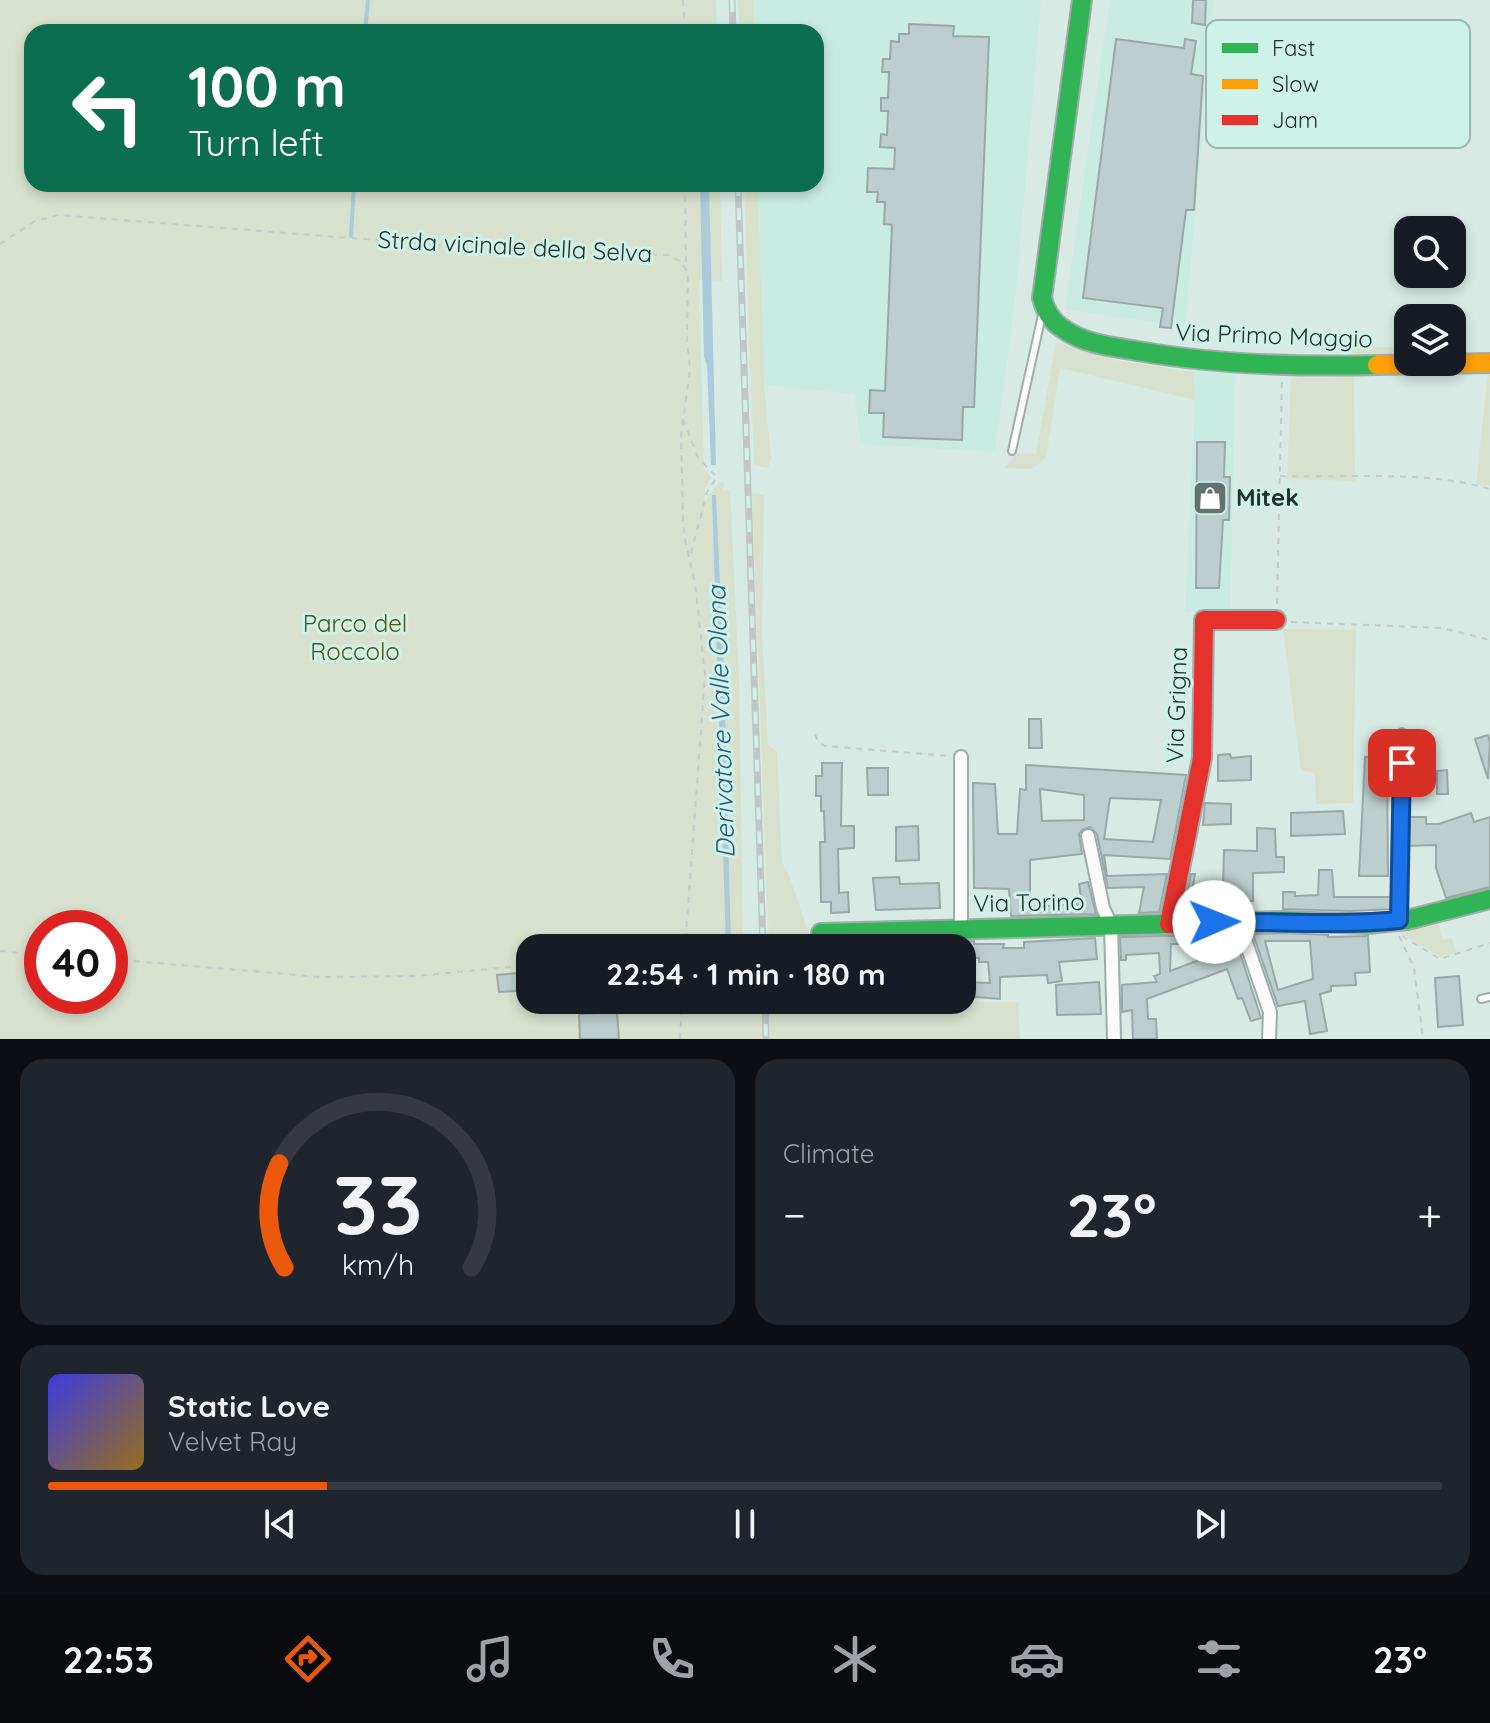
<!DOCTYPE html>
<html lang="en">
<head>
<meta charset="utf-8">
<style>
	:root { --surface:#171b24; --page:#20242c; --text:#f1f3f6; --muted:#9ea1a6; --line:#363941; --accent:#ea580c }
	body { margin:0; font-family:Quicksand,sans-serif; background:var(--page); color:var(--text); height:100vh; display:flex; flex-direction:column; font-size:30px; white-space:nowrap }
	* { box-sizing:border-box; margin:0 }
	p { font-size:26px; color:var(--muted) }
	.icon { flex:none; width:44px; height:44px; fill:none; stroke:currentColor; stroke-width:2; stroke-linecap:round; stroke-linejoin:round }
	.map { position:relative; height:1039px; overflow:hidden }
	.drawer { display:flex; flex-direction:column; gap:20px; padding:20px; background:#0d0f14; flex:1 }
	.drawer>* { flex:none }
	.banner { position:absolute; left:24px; top:24px; width:800px; height:168px; border-radius:24px; box-shadow:0 4px 12px #0003; background:#0b6e4f; color:#fff; overflow:hidden }
	.fabs { position:absolute; left:1394px; top:216px; display:grid; gap:16px }
	.fabs a { display:grid; place-items:center; width:72px; height:72px; border-radius:16px; background:var(--surface); box-shadow:0 4px 12px #0003; font-size:40px }
	.speed { position:absolute; left:24px; top:910px; display:flex; gap:16px; font-size:40px; font-weight:700; text-align:center }
	.speed>* { display:grid; place-content:center; width:104px; height:104px; border-radius:50%; background:var(--surface); box-shadow:0 4px 12px #0003; line-height:1 }
	.speed .limit { border:12px solid #d22; background:#fff; color:#111 }
	.pin { position:absolute; display:grid; place-items:center; width:68px; height:68px; color:#fff; margin:-34px; border-radius:16px; box-shadow:0 4px 12px #0006 }
	.me { position:absolute; width:88px; margin:-44px; rotate:89deg; stroke-linejoin:round; filter:drop-shadow(0 0 6px #0008) }
	.turn { display:flex; align-items:center; gap:28px; height:168px; padding:0 32px; font-size:36px }
	.turn .icon { width:104px; height:104px; stroke-width:2.5 }
	.turn b { display:block; font-size:56px; line-height:68px }
	.big { font-size:60px; font-weight:700; line-height:1.1 }
	.drawer .card { flex:1; display:flex; flex-direction:column; justify-content:center; gap:12px; min-width:0; padding:0 28px; border-radius:24px; background:var(--page) }
	.drawer .dial { align-items:center; gap:0 }
	.dial svg { height:208px; overflow:visible; fill:none; stroke:var(--line); stroke-width:7; stroke-linecap:round; text-anchor:middle }
	.dial text { fill:var(--text); stroke:none }
	.song { display:flex; align-items:center; gap:24px }
	.cover { width:96px; height:96px; border-radius:12px; background:linear-gradient(135deg,hsl(240 70% 55%),hsl(40 70% 35%)) }
	.played { height:8px; border-radius:4px; background:linear-gradient(90deg,var(--accent) 20%,var(--line) 20%) }
	.keys { display:flex; justify-content:space-around; direction:ltr }
	.heat { display:flex; justify-content:space-between; align-items:center; font-size:44px; direction:ltr }
	.drawer .tiles { flex:1; display:grid; gap:20px; grid-template-columns:1fr 1fr }
	.card:last-child { grid-column:span 2 }
	.trip { position:absolute; left:516px; top:934px; width:460px; height:80px; border-radius:24px; background:var(--surface); box-shadow:0 4px 12px #0003; font-weight:700; line-height:80px; text-align:center }
	.dock { display:flex; height:128px; justify-content:space-around; align-items:center; background:#090b0e; color:var(--muted) }
	.dock .icon { width:56px; height:56px }
	.dock .active { color:var(--accent) }
	.dock b { font-size:36px; color:var(--text) }
	.map>svg:first-child { display:block }
	.built { fill:#caebe1 }
	.green { fill:#d8e1ce; fill-rule:evenodd }
	.water { fill:#accadc }
	.lines { fill:none; stroke-linecap:round; stroke-linejoin:round }
	.stream { stroke:#accadc; stroke-width:4 }
	.building { fill:#bccecd; stroke:#9aa9a7; stroke-width:2; fill-rule:evenodd }
	.lane-casing { stroke:#9eada9; stroke-width:10 }
	.street-casing { stroke:#9eada9; stroke-width:16 }
	.fast-casing { stroke:#9eada9; stroke-width:22 }
	.slow-casing { stroke:#9eada9; stroke-width:22 }
	.jam-casing { stroke:#9eada9; stroke-width:22 }
	.path { stroke:#c7cccb; stroke-width:2; stroke-dasharray:6 6; stroke-linecap:butt }
	.lane { stroke:#f9fcfb; stroke-width:6 }
	.street { stroke:#f9fcfb; stroke-width:12 }
	.fast { stroke:#30b455; stroke-width:18 }
	.slow { stroke:#ff9f0a; stroke-width:18 }
	.jam { stroke:#e5322d; stroke-width:18 }
	.rail-casing { stroke:#c1c5c5; stroke-width:7 }
	.rail { stroke:#cff2e8; stroke-width:4; stroke-dasharray:12; stroke-linecap:butt }
	.route-casing { stroke:#114b97; stroke-width:20 }
	.route { stroke:#1a73e8; stroke-width:14 }
	.labels { text-anchor:middle; stroke-width:6; stroke-linejoin:round; paint-order:stroke }
	.street-label { font-size:24px; fill:#23312d; stroke:#cff2e8 }
	.poi-label { font-size:24px; font-weight:bold; fill:#23312d; stroke:#cff2e8; text-anchor:start }
	.park-label { font-size:24px; fill:#555411; stroke:#cff2e8 }
	.water-label { font-size:26px; font-style:italic; fill:#275b83; stroke:#cff2e8 }
	.key { fill:#cff2e8; stroke:#9bb8b0; stroke-width:2 }
	.key-label { font-size:22px; fill:#23312d }
</style>
</head>
<body>
<div class="map">
<svg width="1490" height="1039" viewBox="0 0 1490 1039">
	<rect width="100%" height="100%" fill="#d7eae4"/>
	<g class="built">
		<path d="M 753,0 L 1041,0 L 1016,292 L 995,452 L 861,444 L 854,394 L 764,385 L 758,184 L 816,184 L 816,32 L 754,32 Z"/>
		<path d="M 1110,0 L 1214,0 L 1185,327 L 1065,309 Z"/>
		<path d="M 1193,372 L 1235,373 L 1230,615 L 1185,612 L 1195,400 Z"/>
	</g>
	<g class="green">
		<path d="M 0,0 L 716,0 L 717,32 L 32,32 L 32,184 L 720,184 L 722,281 L 699,280 L 704,469 L 711,477 L 705,488 L 705,505 L 709,494 L 719,483 L 724,483 L 723,491 L 730,490 L 739,677 L 743,946 L 769,944 L 752,494 L 764,495 L 762,633 L 768,745 L 777,751 L 782,863 C 798,889 801,921 816,948 L 530,948 L 530,1000 L 1018,1002 L 1020,1039 L 0,1039 ZM 42,928 L 110,928 L 110,996 L 42,996 Z"/>
		<path d="M 738,0 L 753,0 L 754,32 L 739,32 Z"/>
		<path d="M 744,184 L 758,184 L 764,385 L 771,458 L 768,468 L 754,465 Z"/>
		<path d="M 1056,342 L 1114,360 L 1193,372 L 1195,400 L 1060,368 L 1046,458 L 1031,469 L 1005,468 L 1017,453 L 1036,454 Z"/>
		<path d="M 1352,347 L 1408,347 L 1408,355 L 1353,355 Z"/>
		<path d="M 1488,374 L 1490,374 L 1490,486 L 1476,485 Z"/>
		<path d="M 1354,377 L 1355,481 L 1287,479 L 1291,378 Z"/>
		<path d="M 1283,629 L 1356,630 L 1353,803 L 1316,804 L 1315,773 L 1301,770 Z"/>
		<path d="M 1445,919 L 1446,921 L 1438,924 L 1443,940 L 1451,938 L 1457,952 L 1441,957 L 1400,933 L 1402,927 Z"/>
	</g>
	<g class="water">
		<path d="M 700,184 L 709,184 L 716,465 L 711,465 L 707,365 L 704,357 Z"/>
		<path d="M 712,495 L 716,495 L 724,672 L 731,948 L 726,948 Z"/>
	</g>
	<g class="lines">
		<g class="stream">
			<path d="M 365,32 L 368,0"/>
			<path d="M 351,236 L 354,184"/>
		</g>
	</g>
	<g class="building">
		<path d="M 1193,0 L 1206,0 L 1205,25 L 1192,23 Z"/>
		<path d="M 909,24 L 954,26 L 953,36 L 989,37 L 974,407 L 963,407 L 962,440 L 883,437 L 884,413 L 869,413 L 870,390 L 885,391 L 892,225 L 884,224 L 885,202 L 877,202 L 878,192 L 867,192 L 868,168 L 894,169 L 895,148 L 880,147 L 881,134 L 887,135 L 888,111 L 881,111 L 881,98 L 888,98 L 889,72 L 882,72 L 883,59 L 890,59 L 891,41 L 899,42 L 899,34 L 909,34 Z"/>
		<path d="M 1116,39 L 1184,48 L 1185,39 L 1196,41 L 1191,74 L 1203,76 L 1194,210 L 1186,210 L 1171,328 L 1160,327 L 1163,308 L 1083,298 Z"/>
		<path d="M 1197,442 L 1225,442 L 1224,477 L 1230,477 L 1229,520 L 1223,520 L 1219,588 L 1196,588 Z"/>
		<path d="M 1029,719 L 1041,719 L 1042,748 L 1029,748 Z"/>
		<path d="M 1488,735 L 1490,742 L 1488,779 L 1475,739 Z"/>
		<path d="M 1408,747 L 1428,747 L 1429,776 L 1408,776 Z"/>
		<path d="M 1230,754 L 1231,758 L 1251,756 L 1251,780 L 1218,781 L 1218,755 Z"/>
		<path d="M 1365,757 L 1387,758 L 1388,876 L 1359,876 Z"/>
		<path d="M 822,763 L 842,763 L 841,826 L 854,826 L 854,848 L 838,849 L 839,893 L 848,892 L 849,912 L 831,913 L 831,902 L 821,902 L 820,842 L 825,842 L 824,811 L 821,811 L 821,796 L 816,796 L 816,776 L 822,776 Z"/>
		<path d="M 1026,765 L 1186,775 L 1170,859 L 1104,855 L 1107,876 L 1167,874 L 1159,912 L 1139,913 L 1144,887 L 1108,888 L 1097,834 L 1090,827 L 1083,829 L 1079,834 L 1082,854 L 1030,860 L 1030,907 L 1082,904 L 1079,884 L 1088,882 L 1096,914 L 1011,916 L 1009,889 L 974,888 L 973,783 L 995,784 L 998,834 L 1017,834 L 1020,789 L 1026,790 ZM 1040,789 L 1084,795 L 1084,820 L 1042,821 ZM 1110,798 L 1161,800 L 1153,842 L 1104,839 Z"/>
		<path d="M 867,768 L 888,768 L 888,795 L 868,795 Z"/>
		<path d="M 1447,770 L 1448,794 L 1437,794 L 1437,771 Z"/>
		<path d="M 1205,803 L 1231,804 L 1231,824 L 1203,825 Z"/>
		<path d="M 1343,811 L 1345,834 L 1291,836 L 1291,813 Z"/>
		<path d="M 1471,813 L 1474,822 L 1490,817 L 1490,887 L 1446,898 L 1436,868 L 1436,845 L 1407,846 L 1407,817 L 1426,817 L 1426,824 L 1439,824 Z"/>
		<path d="M 918,826 L 919,860 L 896,861 L 896,827 Z"/>
		<path d="M 1257,828 L 1275,829 L 1276,857 L 1284,857 L 1284,872 L 1253,873 L 1253,901 L 1238,901 L 1237,910 L 1184,912 L 1191,874 L 1195,874 L 1190,902 L 1217,903 L 1217,888 L 1223,887 L 1224,850 L 1257,851 Z"/>
		<path d="M 1319,870 L 1332,870 L 1334,897 L 1392,897 L 1392,909 L 1350,911 L 1283,909 L 1283,892 L 1295,892 L 1295,896 L 1318,895 Z"/>
		<path d="M 899,877 L 900,884 L 939,883 L 940,908 L 876,910 L 873,878 Z"/>
		<path d="M 1284,933 L 1328,935 L 1328,937 L 1368,936 L 1370,972 L 1355,973 L 1356,985 L 1331,986 L 1331,991 L 1320,994 L 1327,1031 L 1310,1034 L 1305,1001 L 1278,1006 L 1253,934 ZM 1265,941 L 1310,941 L 1313,979 L 1278,990 Z"/>
		<path d="M 1207,935 L 1208,944 L 1171,944 L 1170,971 L 1218,953 L 1220,957 L 1239,950 L 1261,1018 L 1251,1021 L 1242,998 L 1238,999 L 1227,969 L 1147,999 L 1148,1019 L 1156,1019 L 1157,1039 L 1133,1039 L 1132,1010 L 1122,1012 L 1122,985 L 1157,982 L 1154,976 L 1160,974 L 1159,953 L 1126,955 L 1126,960 L 1121,960 L 1120,937 Z"/>
		<path d="M 1095,938 L 1097,959 L 1059,962 L 1062,981 L 1048,983 L 1047,975 L 1000,977 L 1000,999 L 964,996 L 965,982 L 990,983 L 988,962 L 979,962 L 979,958 L 962,958 L 962,948 L 878,948 L 878,944 L 974,941 L 974,944 L 1004,944 L 1003,948 L 1024,948 L 1024,942 Z"/>
		<path d="M 530,972 L 530,990 L 499,992 L 497,975 Z"/>
		<path d="M 1459,976 L 1463,1025 L 1438,1027 L 1435,978 Z"/>
		<path d="M 1099,982 L 1101,1014 L 1057,1015 L 1056,985 Z"/>
		<path d="M 617,1012 L 619,1039 L 580,1039 L 579,1014 Z"/>
	</g>
	<g class="lines">
		<g class="lane-casing">
			<g id="lane">
				<path d="M 1012,451 L 1042,315"/>
				<path d="M 1399,917 L 1402,732"/>
				<path d="M 1481,999 L 1490,997"/>
			</g>
		</g>
		<g class="street-casing">
			<g id="street">
				<path d="M 961,757 L 961,929"/>
				<path d="M 1088,836 L 1103,908 L 1111,925 L 1114,1039"/>
				<path d="M 1239,922 L 1270,1012 L 1269,1039"/>
			</g>
		</g>
		<g class="fast-casing">
			<g id="fast">
				<path d="M 1082,0 L 1042,298 C 1045,310 1051,321 1062,328 C 1083,344 1113,347 1138,351 C 1217,365 1297,367 1377,365"/>
				<path d="M 821,933 L 1284,921 L 1367,924 L 1407,920 L 1490,899"/>
			</g>
		</g>
		<g class="slow-casing">
			<path id="slow" d="M 1377,365 L 1490,363"/>
		</g>
		<g class="jam-casing">
			<path id="jam" d="M 1169,924 L 1202,758 L 1204,620 L 1276,620"/>
		</g>
		<g class="path">
			<path d="M 683,0 L 685,32"/>
			<path d="M 685,184 L 686,265"/>
			<path d="M 0,244 L 35,221 L 58,215 L 541,253 L 667,255 L 680,261 L 688,273 L 687,339 L 690,370 L 681,435 L 683,520 L 685,540 L 695,583 L 705,675 L 685,948"/>
			<path d="M 683,419 L 698,458 L 717,477 L 707,492 L 690,557"/>
			<path d="M 1280,476 C 1348,478 1425,470 1490,489"/>
			<path d="M 1277,604 L 1282,379"/>
			<path d="M 1291,622 L 1442,628 L 1490,640"/>
			<path d="M 815,734 L 818,742 L 825,746 L 950,756"/>
			<path d="M 1399,936 L 1414,968 L 1423,1039"/>
			<path d="M 1402,936 L 1440,959 L 1490,943"/>
			<path d="M 0,951 L 42,955"/>
			<path d="M 110,959 L 320,977 L 417,976 L 530,965"/>
			<path d="M 680,1039 L 682,1000"/>
		</g>
		<use href="#lane" class="lane"/>
		<use href="#street" class="street"/>
		<use href="#fast" class="fast"/>
		<use href="#slow" class="slow"/>
		<use href="#jam" class="jam"/>
		<g class="rail-casing">
			<g id="rail">
				<path d="M 732,0 L 733,32"/>
				<path d="M 738,184 L 763,948"/>
				<path d="M 765,1000 L 766,1039"/>
			</g>
		</g>
		<use href="#rail" class="rail"/>
	</g>
	<g class="lines">
		<g class="route-casing">
			<path id="route" d="M 1214,922 C 1275,921 1338,926 1399,920 L 1402,763"/>
		</g>
		<use href="#route" class="route"/>
	</g>
	<defs>
		<g id="shop-square" transform="scale(1.8)"><rect x="-9" y="-9" width="18" height="18" rx="4" fill="#62726d" stroke="#cff2e8"/><path d="M-5-2.5h2.3a2.7 3.5 0 0 1 5.4 0H5L5.5 6h-11ZM-1.5-2.5h3a1.5 2.3 0 0 0-3 0Z" fill="#fff"/></g>
	</defs>
	<g fill-rule="evenodd">
		<use href="#shop-square" x="1210" y="498"/>
	</g>
	<g class="labels">
		<g class="street-label">
			<text transform="translate(515 247) rotate(3)" y="8">Strda vicinale della Selva</text>
			<text transform="translate(1274 336) rotate(2)" y="8">Via Primo Maggio</text>
			<text transform="translate(1177 705) rotate(-88)" y="8">Via Grigna</text>
			<text transform="translate(1029 903) rotate(-1)" y="8">Via Torino</text>
		</g>
		<g class="poi-label">
			<text x="1236" y="506">Mitek</text>
		</g>
		<g class="park-label">
			<text x="355" y="632">Parco del<tspan x="355" dy="28">Roccolo</tspan></text>
		</g>
		<g class="water-label">
			<text transform="translate(721 722) rotate(-92)" y="9">Derivatore Valle Olona</text>
		</g>
	</g>
	<rect x="1206" y="20" width="264" height="128" rx="12" class="key"/>
	<rect x="1222" y="43" width="36" height="10" fill="#30b455"/>
	<rect x="1222" y="79" width="36" height="10" fill="#ff9f0a"/>
	<rect x="1222" y="115" width="36" height="10" fill="#e5322d"/>
	<g class="key-label">
		<text x="1272" y="56">Fast</text>
		<text x="1272" y="92">Slow</text>
		<text x="1272" y="128">Jam</text>
	</g>
</svg>
<div class="fabs">
<a><svg class="icon" aria-label="search" viewBox="0 0 24 24"><circle cx="10" cy="10" r="6"/><path d="M15 15l6 6"/></svg></a>
<a><svg class="icon" aria-label="layers" viewBox="0 0 24 24"><path d="M12 4l9 5-9 5-9-5zM3 14l9 5 9-5"/></svg></a>
</div>
<div class="speed"><div class="limit">40</div></div>
<div class="pin" style="left:1402px;top:763px;background:#d93025"><svg class="icon" aria-label="arrive" viewBox="0 0 24 24"><path d="M6 21V4h12l-3 4 3 4H6"/></svg></div>
<svg class="me" style="left:1214px;top:922px" viewBox="-20 -20 40 40"><circle r="19" fill="#fff"/><path d="M0-13L10 11 0 6-10 11z" fill="#1a73e8"/></svg>
<div class="trip">22:54 · 1 min · 180 m</div>
<div class="banner">
<div class="turn"><svg class="icon" aria-label="left" viewBox="0 0 24 24"><path d="M17 20v-9H6M10 6l-5 5 5 5"/></svg><div><b>100 m</b>Turn left</div></div>
</div>
</div>
<section class="drawer">
<div class="tiles">
<div class="card dial"><svg viewBox="0 0 100 80">
<path d="M14 69A42 42 0 1 1 86 69"/>
<path d="M14 69A42 42 0 0 1 12 29" stroke="#ea580c"/>
<text x="50" y="56" font-size="32" font-weight="700">33</text>
<text x="50" y="72" font-size="11">km/h</text>
</svg></div>
<div class="card"><p>Climate</p>
<div class="heat"><a>−</a><b class="big">23°</b><a>+</a></div>
</div>
<div class="card">
<div class="song"><i class="cover"></i><div><b>Static Love</b><p>Velvet Ray</p></div></div>
<div class="played"></div>
<div class="keys"><svg class="icon" aria-label="previous" viewBox="0 0 24 24"><path d="M18 5L8 12l10 7zM5 5v14"/></svg><svg class="icon" aria-label="pause" viewBox="0 0 24 24"><path d="M8 5v14M16 5v14"/></svg><svg class="icon" aria-label="next" viewBox="0 0 24 24"><path d="M6 5l10 7-10 7zM19 5v14"/></svg></div>
</div>
</div>
</section>
<nav class="dock">
<b>22:53</b>
<svg class="icon active" aria-label="directions" viewBox="0 0 24 24"><path d="M12 3l9 9-9 9-9-9zM9 14v-3h6M13 9l2 2-2 2"/></svg>
<svg class="icon" aria-label="music" viewBox="0 0 24 24"><path d="M9 18V5l10-2v13"/><circle cx="6" cy="18" r="3"/><circle cx="16" cy="16" r="3"/></svg>
<svg class="icon" aria-label="phone" viewBox="0 0 24 24"><path d="M5 4h4l2 5-3 2q2 4 5 5l2-3 5 2v4C11 20 4 13 5 4z"/></svg>
<svg class="icon" aria-label="climate" viewBox="0 0 24 24"><path d="M12 3v18M4 7l16 10M4 17L20 7"/></svg>
<svg class="icon" aria-label="car" viewBox="0 0 24 24"><path d="M5 17H2v-5l4-1 3-4h7l3 4 3 1v5h-3M9 17h6M6 11h13"/><circle cx="7" cy="17" r="2"/><circle cx="17" cy="17" r="2"/></svg>
<svg class="icon" aria-label="filters" viewBox="0 0 24 24"><path d="M4 7h16M4 17h16"/><circle cx="9" cy="7" r="2"/><circle cx="15" cy="17" r="2"/></svg>
<b>23°</b>
</nav>
</body>
</html>
